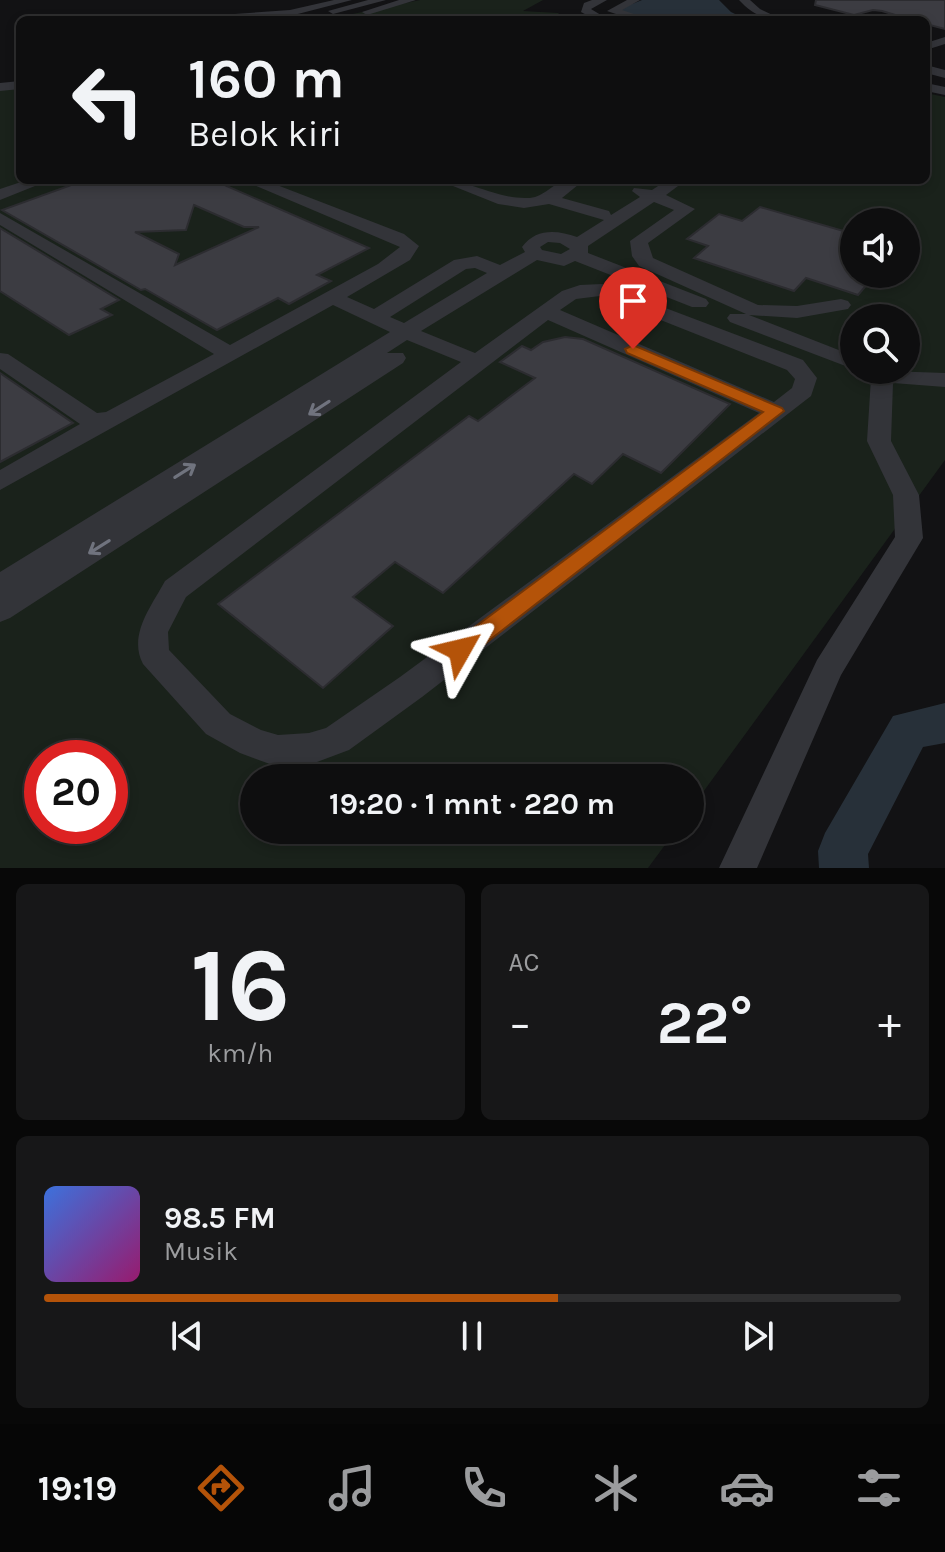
<!DOCTYPE html>
<html lang="id">
<head>
<meta charset="utf-8">
<style>
	:root { --surface:#0e0e0f; --page:#171718; --text:#f1f3f6; --muted:#9b9c9e; --line:#2e2e2f; --accent:#b45309 }
	body { margin:0; font-family:Karla,sans-serif; background:var(--page); color:var(--text); height:100vh; display:flex; flex-direction:column; font-size:30px; white-space:nowrap }
	* { box-sizing:border-box; margin:0 }
	p { font-size:26px; color:var(--muted) }
	.icon { flex:none; width:44px; height:44px; fill:none; stroke:currentColor; stroke-width:2; stroke-linecap:round; stroke-linejoin:round }
	.map { position:relative; height:868px; overflow:hidden }
	.side { display:flex; flex-direction:column; gap:16px; padding:16px; background:#080808; flex:1 }
	.side>* { flex:none }
	.top-card { position:absolute; left:16px; top:16px; width:914px; height:168px; border-radius:12px; box-shadow:0 4px 12px #0003,0 0 0 2px var(--line); background:#0e0e0f; color:var(--text); overflow:hidden }
	.controls { position:absolute; left:840px; top:208px; display:grid; gap:16px }
	.controls a { display:grid; place-items:center; width:80px; height:80px; border-radius:50%; background:var(--surface); box-shadow:0 4px 12px #0003,0 0 0 2px var(--line); font-size:40px }
	.speed { position:absolute; left:24px; top:740px; display:flex; gap:16px; font-size:40px; font-weight:700; text-align:center }
	.speed>* { display:grid; place-content:center; width:104px; height:104px; border-radius:50%; background:var(--surface); box-shadow:0 4px 12px #0003,0 0 0 2px var(--line); line-height:1 }
	.speed .limit { border:12px solid #d22; background:#fff; color:#111 }
	.pin { position:absolute; display:grid; place-items:center; width:68px; height:68px; color:#fff; margin:-82px -34px; border-radius:50% 50% 50% 0; rotate:-45deg; box-shadow:0 0 8px #0007 }
	.pin .icon { rotate:45deg }
	.me { position:absolute; width:88px; margin:-44px; rotate:53deg; stroke-linejoin:round; filter:drop-shadow(0 0 6px #0008) }
	.turn { display:flex; align-items:center; gap:28px; height:168px; padding:0 40px; font-size:36px }
	.turn .icon { width:104px; height:104px; stroke-width:2.5 }
	.turn b { display:block; font-size:56px; line-height:68px }
	.big { font-size:60px; font-weight:700; line-height:1.1 }
	.side .card { flex:1; display:flex; flex-direction:column; justify-content:center; gap:12px; min-width:0; padding:0 28px; border-radius:12px; background:var(--page) }
	.side .dial { align-items:center; gap:0 }
	.dial b { font-size:104px; line-height:1 }
	.song { display:flex; align-items:center; gap:24px }
	.cover { width:96px; height:96px; border-radius:12px; background:linear-gradient(135deg,hsl(220 70% 55%),hsl(320 70% 35%)) }
	.played { height:8px; border-radius:4px; background:linear-gradient(90deg,var(--accent) 60%,var(--line) 60%) }
	.keys { display:flex; justify-content:space-around; direction:ltr }
	.heat { display:flex; justify-content:space-between; align-items:center; font-size:44px; direction:ltr }
	.side .tiles { flex:1; display:grid; gap:16px; grid-template-columns:1fr 1fr }
	.card:last-child { grid-column:span 2 }
	.trip { position:absolute; left:240px; top:764px; width:464px; height:80px; border-radius:40px; background:var(--surface); box-shadow:0 4px 12px #0003,0 0 0 2px var(--line); font-weight:700; line-height:80px; text-align:center }
	.tab-bar { display:flex; height:128px; justify-content:space-around; align-items:center; background:#060606; color:var(--muted) }
	.tab-bar .icon { width:56px; height:56px }
	.tab-bar .selected { color:var(--accent) }
	.tab-bar b { font-size:36px; color:var(--text) }
	.map>svg:first-child { display:block }
	.green { fill:#1a221b; fill-rule:evenodd }
	.water { fill:#273039 }
	.lines { fill:none; stroke-linecap:round; stroke-linejoin:round }
	.river { fill:#273039; fill-rule:evenodd }
	.building { fill:#3c3c42; stroke:#2c2c30; stroke-width:2; fill-rule:evenodd }
	.minor { fill:#333439; fill-rule:evenodd }
	.oneway { stroke:#70737e }
	.route { fill:#b45309; stroke:#753606; stroke-width:2 }
</style>
</head>
<body>
<div class="map">
<svg width="945" height="868" viewBox="0 0 945 868">
	<rect width="100%" height="100%" fill="#121214"/>
	<g class="green">
		<path d="M 420,0 L 543,0 L 523,11 L 558,13 L 566,20 L 324,20 Z"/>
		<path d="M 20,87 L 20,180 L 926,180 L 926,93 L 945,97 L 945,460 L 690,810 L 690,778 L 254,778 L 254,830 L 676,830 L 648,868 L 0,868 L 0,89 ZM 854,222 L 906,222 L 906,274 L 854,274 ZM 854,318 L 906,318 L 906,370 L 854,370 ZM 42,758 L 110,758 L 110,826 L 42,826 Z"/>
	</g>
	<path class="water" d="M 642,0 L 719,0 L 731,12 L 747,20 L 650,20 L 617,10 Z"/>
	<g class="lines">
		<path class="river" d="M 945,703 L 945,743 L 923,747 L 868,854 L 869,868 L 819,868 L 818,851 L 825,833 L 893,716 Z"/>
	</g>
	<g class="building">
		<path d="M 816,0 L 945,0 L 945,29 L 926,24 L 926,20 L 912,20 L 882,11 L 873,10 L 854,15 L 815,5 Z"/>
		<path d="M 85,180 L 213,180 L 369,248 L 317,275 L 331,281 L 289,304 L 278,298 L 217,330 L 145,289 L 141,290 L 2,210 ZM 194,205 L 244,227 L 259,227 L 175,265 L 179,254 L 135,232 L 186,230 Z"/>
		<path d="M 760,207 L 854,234 L 854,274 L 876,274 L 858,295 L 806,278 L 794,291 L 694,258 L 708,246 L 687,239 L 719,214 L 742,221 Z"/>
		<path d="M 0,228 L 119,300 L 101,309 L 112,315 L 69,335 L 0,291 Z"/>
		<path d="M 565,337 L 583,339 L 730,404 L 661,473 L 623,454 L 592,484 L 574,474 L 443,593 L 395,562 L 353,597 L 393,626 L 323,688 L 218,604 L 469,416 L 478,421 L 535,378 L 500,362 L 522,346 L 531,350 L 543,342 Z"/>
		<path d="M 0,373 L 73,423 L 0,462 Z"/>
	</g>
	<g class="lines">
		<g class="minor">
			<path d="M 334,0 L 352,0 L 290,16 L 187,20 L 192,17 L 290,10 Z"/>
			<path d="M 368,0 L 386,0 L 333,14 L 328,11 Z"/>
			<path d="M 399,0 L 416,0 L 367,15 L 362,12 Z"/>
			<path d="M 592,0 L 607,0 L 591,9 L 609,20 L 596,20 L 581,12 L 584,3 Z"/>
			<path d="M 627,0 L 640,0 L 622,10 L 652,20 L 634,20 L 607,11 Z"/>
			<path d="M 739,0 L 750,0 L 760,9 L 783,20 C 764,20 752,14 739,0 Z"/>
			<path d="M 881,14 L 897,18 L 898,20 L 877,19 L 877,15 Z"/>
			<path d="M 706,17 L 720,20 L 701,20 Z"/>
			<path d="M 945,37 L 945,44 L 926,50 L 926,43 Z"/>
			<path d="M 926,65 L 945,70 L 945,78 L 926,73 Z"/>
			<path d="M 20,81 L 20,89 L 0,91 L 0,83 Z"/>
			<path d="M 926,83 L 945,87 L 945,95 L 926,91 Z"/>
			<path d="M 27,180 L 50,180 L 0,200 L 0,189 Z"/>
			<path d="M 242,180 L 264,180 L 404,234 L 419,246 L 410,260 L 347,297 L 374,309 L 454,260 L 477,256 L 500,265 L 525,252 L 522,247 C 536,228 557,230 577,237 L 604,220 L 549,204 L 524,208 L 498,204 L 438,180 C 471,180 494,198 525,198 C 543,199 549,186 565,180 C 570,179 578,180 584,180 L 562,198 L 609,211 L 611,215 L 640,197 L 632,191 L 634,188 L 652,190 L 667,180 L 686,180 L 666,195 L 695,209 L 648,243 L 653,258 L 758,305 L 797,306 L 841,299 L 848,301 L 851,305 L 848,309 L 797,318 L 749,315 L 854,356 L 856,370 L 730,322 L 727,318 L 730,314 L 746,314 L 639,266 L 632,256 L 630,241 L 674,210 L 654,202 L 588,246 L 588,253 L 706,299 L 709,303 L 706,307 L 692,307 L 575,261 L 564,266 L 537,260 L 421,331 L 475,353 L 562,291 L 580,285 L 602,284 L 803,360 L 817,378 L 811,396 L 422,697 L 349,750 L 309,765 L 278,767 L 240,753 L 206,734 L 143,664 C 128,635 151,607 165,581 L 461,362 L 407,340 L 350,377 L 387,353 L 403,353 L 406,358 L 403,363 L 10,618 L 0,622 L 0,572 L 390,332 L 333,305 L 0,490 L 0,470 L 80,424 L 0,369 L 0,353 L 8,354 L 97,413 L 106,412 L 214,354 L 0,225 L 0,213 L 230,345 L 378,264 L 400,247 ZM 548,242 L 560,243 L 570,249 L 561,254 L 542,250 L 540,247 ZM 475,268 L 487,273 L 404,323 L 390,317 L 466,269 ZM 600,296 L 787,370 L 795,379 L 792,388 L 774,402 L 560,310 L 576,299 ZM 548,320 L 759,413 L 400,677 L 326,728 L 309,733 L 278,735 L 261,730 L 230,714 L 169,650 L 168,632 L 186,597 Z"/>
			<path d="M 858,370 L 945,373 L 945,387 L 893,383 L 891,441 L 919,495 L 923,538 L 841,675 L 757,868 L 719,868 L 817,660 L 895,537 L 893,495 L 867,441 L 871,378 Z"/>
		</g>
	</g>
	<defs><path id="oneway-shaft" d="M-6 0H5M1.5-3L5.5 0L1.5 3" fill="none" stroke-width="1.6" stroke-linecap="round" stroke-linejoin="round" transform="scale(2)"/></defs>
	<g class="oneway">
		<use href="#oneway-shaft" transform="translate(319 408) rotate(147)"/>
		<use href="#oneway-shaft" transform="translate(185 471) rotate(-32)"/>
		<use href="#oneway-shaft" transform="translate(99 547) rotate(148)"/>
	</g>
	<path class="route" d="M 633,345 L 782,408 L 784,411 L 468,657 L 460,660 L 452,657 L 448,650 L 452,644 L 763,412 L 627,353 L 625,349 Z"/>
</svg>
<div class="controls">
<a><svg class="icon" aria-label="sound" viewBox="0 0 24 24"><path d="M4 9h4l5-4v14l-5-4H4zM17 9q2 3 0 6"/></svg></a>
<a><svg class="icon" aria-label="search" viewBox="0 0 24 24"><circle cx="10" cy="10" r="6"/><path d="M15 15l6 6"/></svg></a>
</div>
<div class="speed"><div class="limit">20</div></div>
<div class="pin" style="left:633px;top:349px;background:#d93025"><svg class="icon" aria-label="arrive" viewBox="0 0 24 24"><path d="M6 21V4h12l-3 4 3 4H6"/></svg></div>
<svg class="me" style="left:460px;top:650px" viewBox="-20 -20 40 40"><path d="M0-17L14 15 0 8-14 15z" fill="#b45309" stroke="#fff" stroke-width="4"/></svg>
<div class="trip">19:20 · 1 mnt · 220 m</div>
<div class="top-card">
<div class="turn"><svg class="icon" aria-label="left" viewBox="0 0 24 24"><path d="M17 20v-9H6M10 6l-5 5 5 5"/></svg><div><b>160 m</b>Belok kiri</div></div>
</div>
</div>
<section class="side">
<div class="tiles">
<div class="card dial"><b>16</b><p>km/h</p></div>
<div class="card"><p>AC</p>
<div class="heat"><a>−</a><b class="big">22°</b><a>+</a></div>
</div>
<div class="card">
<div class="song"><i class="cover"></i><div><b>98.5 FM</b><p>Musik</p></div></div>
<div class="played"></div>
<div class="keys"><svg class="icon" aria-label="previous" viewBox="0 0 24 24"><path d="M18 5L8 12l10 7zM5 5v14"/></svg><svg class="icon" aria-label="pause" viewBox="0 0 24 24"><path d="M8 5v14M16 5v14"/></svg><svg class="icon" aria-label="next" viewBox="0 0 24 24"><path d="M6 5l10 7-10 7zM19 5v14"/></svg></div>
</div>
</div>
</section>
<nav class="tab-bar">
<b>19:19</b>
<svg class="icon selected" aria-label="directions" viewBox="0 0 24 24"><path d="M12 3l9 9-9 9-9-9zM9 14v-3h6M13 9l2 2-2 2"/></svg>
<svg class="icon" aria-label="music" viewBox="0 0 24 24"><path d="M9 18V5l10-2v13"/><circle cx="6" cy="18" r="3"/><circle cx="16" cy="16" r="3"/></svg>
<svg class="icon" aria-label="phone" viewBox="0 0 24 24"><path d="M5 4h4l2 5-3 2q2 4 5 5l2-3 5 2v4C11 20 4 13 5 4z"/></svg>
<svg class="icon" aria-label="climate" viewBox="0 0 24 24"><path d="M12 3v18M4 7l16 10M4 17L20 7"/></svg>
<svg class="icon" aria-label="car" viewBox="0 0 24 24"><path d="M5 17H2v-5l4-1 3-4h7l3 4 3 1v5h-3M9 17h6M6 11h13"/><circle cx="7" cy="17" r="2"/><circle cx="17" cy="17" r="2"/></svg>
<svg class="icon" aria-label="filters" viewBox="0 0 24 24"><path d="M4 7h16M4 17h16"/><circle cx="9" cy="7" r="2"/><circle cx="15" cy="17" r="2"/></svg>
</nav>
</body>
</html>
